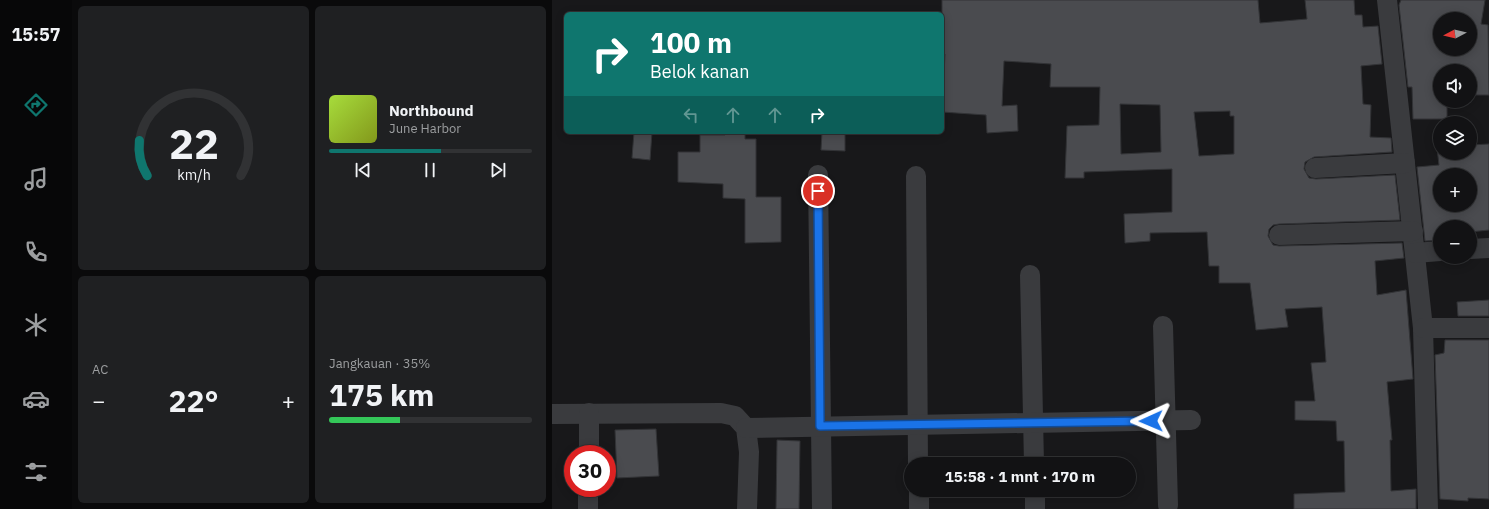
<!DOCTYPE html>
<html lang="id">
<head>
<meta charset="utf-8">
<style>
	:root { --surface:#121214; --page:#1f2022; --text:#f1f3f6; --muted:#9c9ea0; --line:#313234; --accent:#0f766e }
	body { margin:0; font-family:"IBM Plex Sans",sans-serif; background:var(--page); color:var(--text); height:100vh; display:flex; flex-direction:column; font-size:15px; white-space:nowrap }
	* { box-sizing:border-box; margin:0 }
	p { font-size:13px; color:var(--muted) }
	.icon { flex:none; width:22px; height:22px; fill:none; stroke:currentColor; stroke-width:2; stroke-linecap:round; stroke-linejoin:round }
	.map { position:relative; flex:1; overflow:hidden }
	.sheet { display:flex; flex-direction:column; gap:6px; padding:6px; background:#0a0a0b; width:480px }
	.sheet>* { flex:none }
	.top-card { position:absolute; left:12px; top:12px; width:380px; height:122px; border-radius:6px; box-shadow:0 2px 10px #0003,0 0 0 1px var(--line); background:#0f766e; color:#fff; overflow:hidden }
	.needle { width:26px; rotate:263deg }
	.buttons { position:absolute; left:881px; top:12px; display:grid; gap:8px }
	.buttons a { display:grid; place-items:center; width:44px; height:44px; border-radius:50%; background:var(--surface); box-shadow:0 2px 10px #0003,0 0 0 1px var(--line); font-size:20px }
	.speed { position:absolute; left:12px; top:445px; display:flex; gap:8px; font-size:20px; font-weight:700; text-align:center }
	.speed>* { display:grid; place-content:center; width:52px; height:52px; border-radius:50%; background:var(--surface); box-shadow:0 2px 10px #0003,0 0 0 1px var(--line); line-height:1 }
	.speed .limit { border:6px solid #d22; background:#fff; color:#111 }
	.pin { position:absolute; display:grid; place-items:center; width:34px; height:34px; color:#fff; margin:-17px; border:2px solid #fff; border-radius:50%; box-shadow:0 1px 4px #0007 }
	.me { position:absolute; width:44px; margin:-22px; rotate:269deg; stroke-linejoin:round; filter:drop-shadow(0 0 3px #0008) }
	.turn { display:flex; align-items:center; gap:14px; height:84px; padding:0 20px; font-size:18px }
	.turn .icon { width:52px; height:52px; stroke-width:2.5 }
	.turn b { display:block; font-size:28px; line-height:34px }
	.lanes { display:flex; align-items:center; height:38px; padding:0 20px; background:#0003; justify-content:center; gap:20px; direction:ltr }
	.lanes .off { opacity:.35 }
	.big { font-size:30px; font-weight:700; line-height:1.1 }
	.sheet .widget { flex:1; display:flex; flex-direction:column; justify-content:center; gap:6px; min-width:0; padding:0 14px; border-radius:6px; background:var(--page) }
	.sheet .dial { align-items:center; gap:0 }
	.dial svg { height:104px; overflow:visible; fill:none; stroke:var(--line); stroke-width:7; stroke-linecap:round; text-anchor:middle }
	.dial text { fill:var(--text); stroke:none }
	.song { display:flex; align-items:center; gap:12px }
	.cover { width:48px; height:48px; border-radius:6px; background:linear-gradient(135deg,hsl(80 70% 55%),hsl(70 70% 35%)) }
	.played { height:4px; border-radius:2px; background:linear-gradient(90deg,var(--accent) 55%,var(--line) 55%) }
	.keys { display:flex; justify-content:space-around; direction:ltr }
	.heat { display:flex; justify-content:space-between; align-items:center; font-size:22px; direction:ltr }
	.charge { height:6px; border-radius:3px; background:linear-gradient(90deg,#34c759 35%,var(--line) 0) }
	.sheet .tiles { flex:1; display:grid; gap:6px; grid-template-columns:repeat(2,1fr) }
	.trip { position:absolute; left:352px; top:457px; width:232px; height:40px; border-radius:20px; background:var(--surface); box-shadow:0 2px 10px #0003,0 0 0 1px var(--line); font-weight:700; line-height:40px; text-align:center }
	main { display:flex; flex:1; min-height:0 }
	.tabs { display:flex; flex-direction:column; width:72px; justify-content:space-around; align-items:center; background:#070708; color:var(--muted) }
	.tabs .icon { width:28px; height:28px }
	.tabs .active { color:var(--accent) }
	.tabs b { font-size:18px; color:var(--text) }
	.map>svg:first-child { display:block }
	.building { fill:#4a4b4f; stroke:#323336; fill-rule:evenodd }
	.lines { fill:none; stroke-linecap:round; stroke-linejoin:round }
	.minor { stroke:#3a3b3e; stroke-width:20 }
	.route-casing { stroke:#114b97; stroke-width:10 }
	.route { stroke:#1a73e8; stroke-width:7 }
</style>
</head>
<body>
<main>
<nav class="tabs">
<b>15:57</b>
<svg class="icon active" aria-label="directions" viewBox="0 0 24 24"><path d="M12 3l9 9-9 9-9-9zM9 14v-3h6M13 9l2 2-2 2"/></svg>
<svg class="icon" aria-label="music" viewBox="0 0 24 24"><path d="M9 18V5l10-2v13"/><circle cx="6" cy="18" r="3"/><circle cx="16" cy="16" r="3"/></svg>
<svg class="icon" aria-label="phone" viewBox="0 0 24 24"><path d="M5 4h4l2 5-3 2q2 4 5 5l2-3 5 2v4C11 20 4 13 5 4z"/></svg>
<svg class="icon" aria-label="climate" viewBox="0 0 24 24"><path d="M12 3v18M4 7l16 10M4 17L20 7"/></svg>
<svg class="icon" aria-label="car" viewBox="0 0 24 24"><path d="M5 17H2v-5l4-1 3-4h7l3 4 3 1v5h-3M9 17h6M6 11h13"/><circle cx="7" cy="17" r="2"/><circle cx="17" cy="17" r="2"/></svg>
<svg class="icon" aria-label="filters" viewBox="0 0 24 24"><path d="M4 7h16M4 17h16"/><circle cx="9" cy="7" r="2"/><circle cx="15" cy="17" r="2"/></svg>
</nav>
<section class="sheet">
<div class="tiles">
<div class="widget dial"><svg viewBox="0 0 100 80">
<path d="M14 69A42 42 0 1 1 86 69"/>
<path d="M14 69A42 42 0 0 1 8 42" stroke="#0f766e"/>
<text x="50" y="56" font-size="32" font-weight="700">22</text>
<text x="50" y="72" font-size="11">km/h</text>
</svg></div>
<div class="widget">
<div class="song"><i class="cover"></i><div><b>Northbound</b><p>June Harbor</p></div></div>
<div class="played"></div>
<div class="keys"><svg class="icon" aria-label="previous" viewBox="0 0 24 24"><path d="M18 5L8 12l10 7zM5 5v14"/></svg><svg class="icon" aria-label="pause" viewBox="0 0 24 24"><path d="M8 5v14M16 5v14"/></svg><svg class="icon" aria-label="next" viewBox="0 0 24 24"><path d="M6 5l10 7-10 7zM19 5v14"/></svg></div>
</div>
<div class="widget"><p>AC</p>
<div class="heat"><a>−</a><b class="big">22°</b><a>+</a></div>
</div>
<div class="widget"><p>Jangkauan · 35%</p><b class="big">175 km</b><div class="charge"></div></div>
</div>
</section>
<div class="map">
<svg width="937" height="509" viewBox="0 0 937 509">
	<rect width="100%" height="100%" fill="#18181a"/>
	<g class="building">
		<path d="M 390,0 L 706,0 L 708,23 L 755,19 L 753,0 L 802,0 L 803,15 L 810,15 L 811,27 L 826,26 L 830,64 L 809,66 L 811,104 L 819,105 L 818,137 L 839,138 L 840,152 L 762,157 L 753,162 L 752,169 L 757,178 L 764,179 L 843,175 L 848,220 L 727,224 L 721,225 L 717,229 L 716,236 L 721,245 L 727,246 L 850,243 L 852,258 L 823,261 L 825,295 L 854,290 L 861,379 L 835,382 L 840,440 L 838,440 L 839,491 L 864,489 L 864,509 L 742,509 L 742,494 L 793,492 L 792,441 L 785,441 L 784,421 L 743,420 L 743,401 L 763,401 L 759,363 L 774,362 L 770,307 L 733,309 L 736,327 L 704,330 L 698,283 L 667,283 L 667,266 L 657,266 L 655,232 L 598,233 L 598,241 L 573,243 L 572,214 L 620,212 L 620,169 L 532,172 L 532,178 L 513,178 L 515,126 L 547,125 L 548,87 L 498,87 L 499,64 L 452,61 L 450,106 L 465,105 L 466,131 L 435,133 L 434,115 L 390,112 L 393,54 L 390,53 ZM 568,104 L 608,105 L 609,152 L 569,154 ZM 678,111 L 678,116 L 682,116 L 682,154 L 647,156 L 642,112 Z"/>
		<path d="M 849,0 L 933,0 L 929,24 L 936,25 L 937,95 L 918,95 L 918,71 L 888,71 L 888,101 L 916,101 L 916,103 L 895,105 L 895,119 L 861,119 L 860,87 L 856,87 L 847,5 ZM 888,19 L 918,19 L 918,49 L 888,49 Z"/>
		<path d="M 82,132 L 100,132 L 98,160 L 80,158 Z"/>
		<path d="M 173,132 L 193,132 L 193,139 L 204,139 L 204,197 L 229,197 L 229,242 L 193,243 L 193,199 L 171,198 L 171,184 L 126,182 L 126,152 L 148,152 L 148,135 L 173,135 Z"/>
		<path d="M 270,132 L 293,132 L 293,151 L 269,150 Z"/>
		<path d="M 937,144 L 937,230 L 918,232 L 918,227 L 888,227 L 888,240 L 873,241 L 865,167 L 887,165 L 885,148 L 888,148 L 888,153 L 918,153 L 918,145 ZM 888,175 L 918,175 L 918,205 L 888,205 Z"/>
		<path d="M 937,300 L 937,316 L 906,316 L 905,302 Z"/>
		<path d="M 893,340 L 937,340 L 937,499 L 916,498 L 916,501 L 888,499 L 883,355 L 892,353 Z"/>
		<path d="M 104,429 L 107,476 L 65,478 L 63,430 Z"/>
		<path d="M 225,440 L 248,441 L 247,509 L 224,509 Z"/>
	</g>
	<g class="lines">
		<g class="minor">
			<path d="M 835,0 L 871,328 L 876,509"/>
			<path d="M 763,168 L 853,163"/>
			<path d="M 266,175 L 270,509"/>
			<path d="M 364,176 L 366,464"/>
			<path d="M 727,235 L 861,231"/>
			<path d="M 918,249 L 937,248"/>
			<path d="M 863,253 L 888,251"/>
			<path d="M 478,275 L 482,464"/>
			<path d="M 611,326 L 616,505"/>
			<path d="M 871,328 L 937,328"/>
			<path d="M 0,414 L 169,413 L 183,416 L 194,428 L 197,452 L 195,509"/>
			<path d="M 194,428 L 639,420"/>
			<path d="M 37,454 L 37,413"/>
			<path d="M 367,490 L 367,509"/>
			<path d="M 483,490 L 483,509"/>
			<path d="M 36,509 L 36,488"/>
		</g>
	</g>
	<g class="lines">
		<g class="route-casing">
			<path id="route" d="M 266,191 L 268,426 L 599,421"/>
		</g>
		<use href="#route" class="route"/>
	</g>
</svg>
<div class="buttons">
<a><svg class="needle" viewBox="-14 -14 28 28"><path d="M0-13l5 13h-10z" fill="#e53935"/><path d="M0 13l5-13h-10z" fill="#9c9ea0"/></svg></a>
<a><svg class="icon" aria-label="sound" viewBox="0 0 24 24"><path d="M4 9h4l5-4v14l-5-4H4zM17 9q2 3 0 6"/></svg></a>
<a><svg class="icon" aria-label="layers" viewBox="0 0 24 24"><path d="M12 4l9 5-9 5-9-5zM3 14l9 5 9-5"/></svg></a>
<a>+</a>
<a>−</a>
</div>
<div class="speed"><div class="limit">30</div></div>
<div class="pin" style="left:266px;top:191px;background:#d93025"><svg class="icon" aria-label="arrive" viewBox="0 0 24 24"><path d="M6 21V4h12l-3 4 3 4H6"/></svg></div>
<svg class="me" style="left:599px;top:421px" viewBox="-20 -20 40 40"><path d="M0-17L14 15 0 8-14 15z" fill="#1a73e8" stroke="#fff" stroke-width="4"/></svg>
<div class="trip">15:58 · 1 mnt · 170 m</div>
<div class="top-card">
<div class="turn"><svg class="icon" aria-label="right" viewBox="0 0 24 24"><path d="M7 20v-9h11M14 6l5 5-5 5"/></svg><div><b>100 m</b>Belok kanan</div></div>
<div class="lanes"><svg class="icon off" aria-label="left" viewBox="0 0 24 24"><path d="M17 20v-9H6M10 6l-5 5 5 5"/></svg><svg class="icon off" aria-label="ahead" viewBox="0 0 24 24"><path d="M12 20V5M6 11l6-6 6 6"/></svg><svg class="icon off" aria-label="ahead" viewBox="0 0 24 24"><path d="M12 20V5M6 11l6-6 6 6"/></svg><svg class="icon" aria-label="right" viewBox="0 0 24 24"><path d="M7 20v-9h11M14 6l5 5-5 5"/></svg></div>
</div>
</div>
</main>
</body>
</html>
